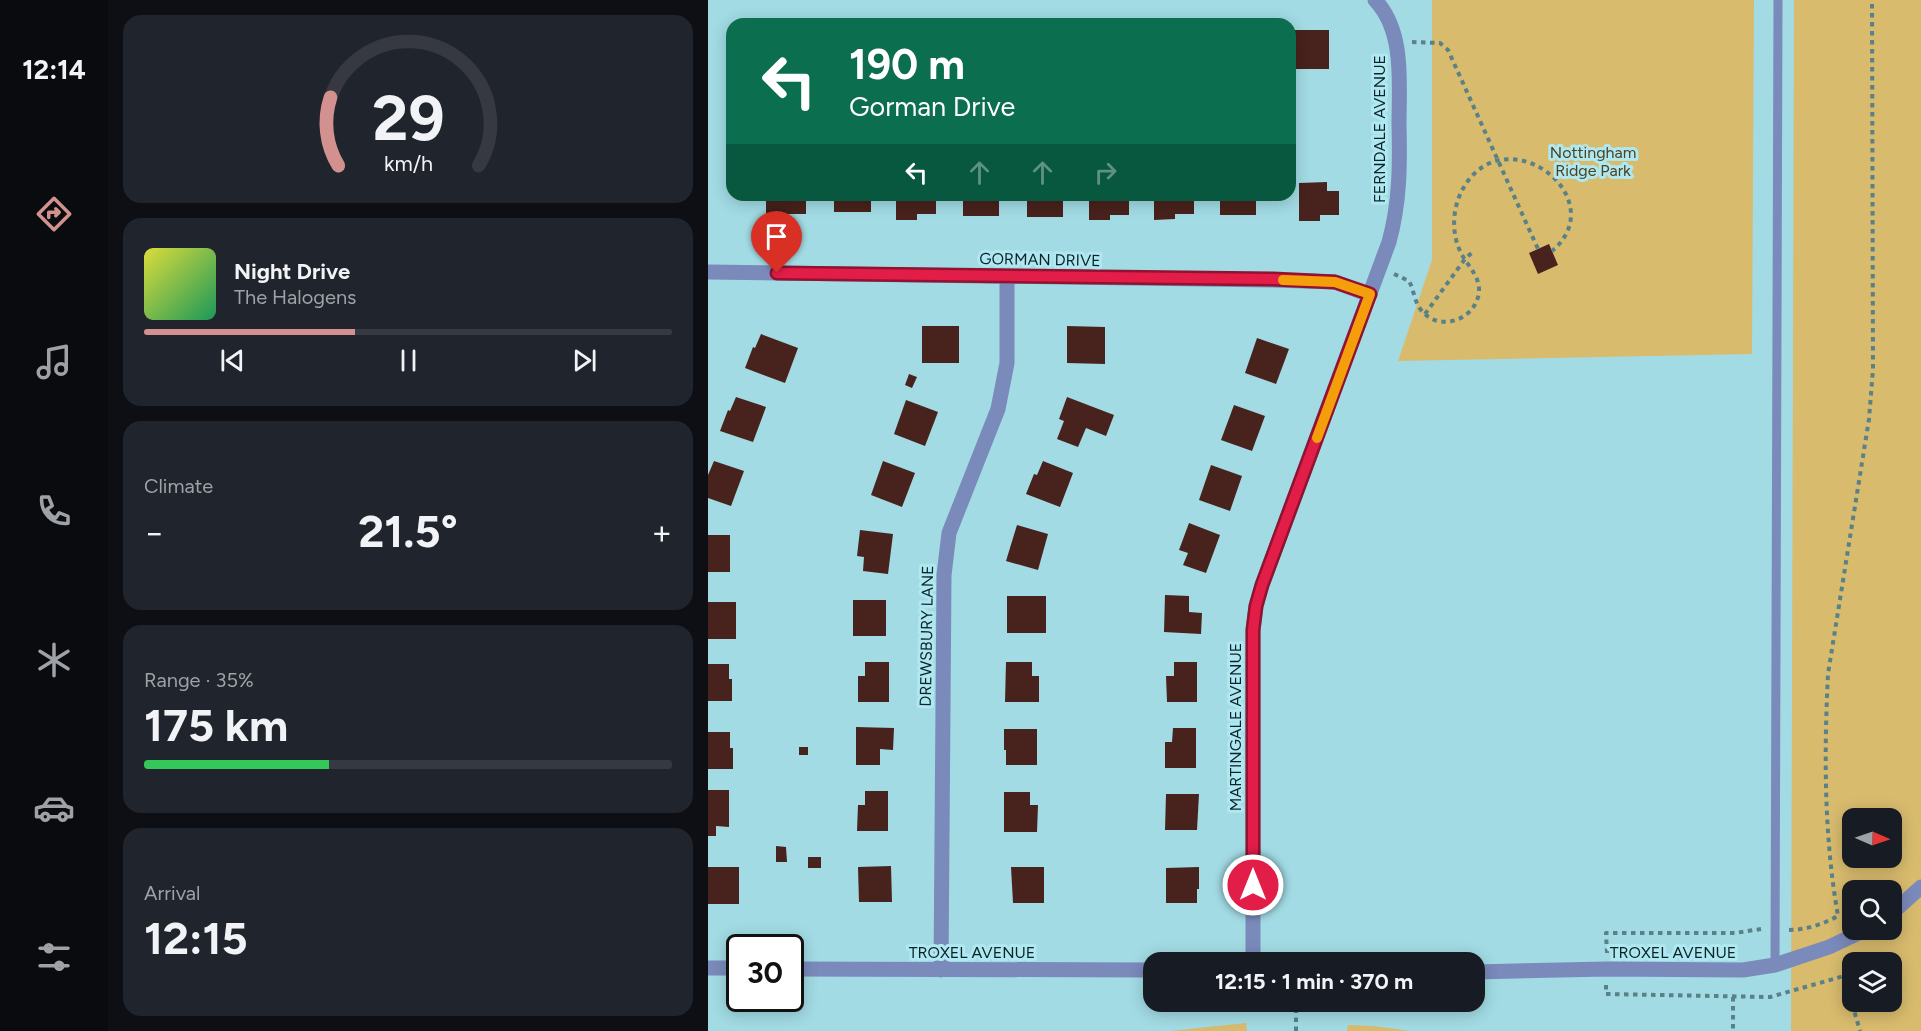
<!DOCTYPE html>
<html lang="en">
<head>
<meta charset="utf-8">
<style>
	:root { --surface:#171b24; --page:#20242c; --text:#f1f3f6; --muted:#9ea1a6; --line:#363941; --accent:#d2918f }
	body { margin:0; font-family:Figtree,sans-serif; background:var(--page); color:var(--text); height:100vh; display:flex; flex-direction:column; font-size:22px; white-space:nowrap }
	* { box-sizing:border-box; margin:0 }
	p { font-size:20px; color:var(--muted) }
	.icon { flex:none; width:33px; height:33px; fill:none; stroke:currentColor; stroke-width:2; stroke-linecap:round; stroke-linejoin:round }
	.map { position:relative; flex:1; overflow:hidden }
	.drawer { display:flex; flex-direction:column; gap:15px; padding:15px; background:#0d0f14; width:600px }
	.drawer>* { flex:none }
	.guide { position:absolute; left:18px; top:18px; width:570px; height:183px; border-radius:18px; box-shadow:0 3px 15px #0003; background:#0b6e4f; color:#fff; overflow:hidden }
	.needle { width:39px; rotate:92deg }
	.tools { position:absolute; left:1134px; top:808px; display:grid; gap:12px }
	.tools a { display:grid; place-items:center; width:60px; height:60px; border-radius:12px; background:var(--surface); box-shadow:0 3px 15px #0003; font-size:30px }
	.speed { position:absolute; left:18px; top:934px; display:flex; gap:12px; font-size:30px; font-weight:700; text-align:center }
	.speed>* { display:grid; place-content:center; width:78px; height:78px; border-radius:50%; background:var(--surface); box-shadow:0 3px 15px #0003; line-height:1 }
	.speed .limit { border:3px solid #111; border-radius:9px; background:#fff; color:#111 }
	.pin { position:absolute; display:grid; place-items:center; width:51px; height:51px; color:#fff; margin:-62px -26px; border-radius:50% 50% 50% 0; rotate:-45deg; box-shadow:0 0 6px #0007 }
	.pin .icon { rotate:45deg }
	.me { position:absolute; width:66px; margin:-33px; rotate:0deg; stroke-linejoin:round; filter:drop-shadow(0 0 4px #0008) }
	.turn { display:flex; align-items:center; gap:21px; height:126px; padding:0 24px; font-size:27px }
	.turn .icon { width:78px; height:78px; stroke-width:2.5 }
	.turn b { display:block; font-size:42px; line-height:51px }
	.lanes { display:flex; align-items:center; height:57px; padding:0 24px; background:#0003; justify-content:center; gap:30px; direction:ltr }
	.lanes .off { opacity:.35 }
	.big { font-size:45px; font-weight:700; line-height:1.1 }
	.drawer .widget { flex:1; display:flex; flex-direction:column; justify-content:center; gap:9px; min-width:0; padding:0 21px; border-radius:18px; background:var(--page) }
	.drawer .dial { align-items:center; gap:0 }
	.dial svg { height:156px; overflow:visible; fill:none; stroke:var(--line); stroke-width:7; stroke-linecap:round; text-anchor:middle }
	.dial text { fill:var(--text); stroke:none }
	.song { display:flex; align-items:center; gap:18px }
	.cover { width:72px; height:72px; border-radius:9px; background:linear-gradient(135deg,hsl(60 70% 55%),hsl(150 70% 35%)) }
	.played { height:6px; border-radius:3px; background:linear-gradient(90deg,var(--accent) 40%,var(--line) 40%) }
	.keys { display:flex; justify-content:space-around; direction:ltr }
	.heat { display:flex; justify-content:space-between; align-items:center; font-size:33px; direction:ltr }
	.charge { height:9px; border-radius:4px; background:linear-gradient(90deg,#34c759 35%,var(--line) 0) }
	.trip { position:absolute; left:435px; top:952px; width:342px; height:60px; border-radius:18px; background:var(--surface); box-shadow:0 3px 15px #0003; font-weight:700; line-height:60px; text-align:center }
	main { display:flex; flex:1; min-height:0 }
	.menu { display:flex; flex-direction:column; width:108px; justify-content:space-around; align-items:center; background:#090b0e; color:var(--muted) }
	.menu .icon { width:42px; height:42px }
	.menu .current { color:var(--accent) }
	.menu b { font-size:27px; color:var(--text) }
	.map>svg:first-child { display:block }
	.green { fill:#d8bb6d; fill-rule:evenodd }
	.building { fill:#48221c }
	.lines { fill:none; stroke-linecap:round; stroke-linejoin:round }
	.path { stroke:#598187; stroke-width:4; stroke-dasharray:4.5 4.5; stroke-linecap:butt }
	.service { stroke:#7a8abb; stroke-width:9 }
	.minor { stroke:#7a8abb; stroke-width:15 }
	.tertiary { stroke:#7a8abb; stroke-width:15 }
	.route-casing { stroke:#92132f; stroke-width:15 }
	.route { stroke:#e11d48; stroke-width:10 }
	.slow { stroke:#f59e0b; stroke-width:10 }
	.labels { text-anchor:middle; stroke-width:6; stroke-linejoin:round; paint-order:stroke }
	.street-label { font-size:16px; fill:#0c2327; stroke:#afe8f1 }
	.park-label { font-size:16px; fill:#4e411e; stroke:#afe8f1 }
</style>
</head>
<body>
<main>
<nav class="menu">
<b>12:14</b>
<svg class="icon current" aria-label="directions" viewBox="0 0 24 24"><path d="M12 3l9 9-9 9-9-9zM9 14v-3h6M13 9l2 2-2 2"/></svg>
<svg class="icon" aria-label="music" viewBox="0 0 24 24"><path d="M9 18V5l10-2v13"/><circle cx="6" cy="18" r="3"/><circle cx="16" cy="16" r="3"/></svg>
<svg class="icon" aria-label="phone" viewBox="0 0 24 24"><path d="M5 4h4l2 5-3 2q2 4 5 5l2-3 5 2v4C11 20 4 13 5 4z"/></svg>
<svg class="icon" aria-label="climate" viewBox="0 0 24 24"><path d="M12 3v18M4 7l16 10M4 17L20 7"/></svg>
<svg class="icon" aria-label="car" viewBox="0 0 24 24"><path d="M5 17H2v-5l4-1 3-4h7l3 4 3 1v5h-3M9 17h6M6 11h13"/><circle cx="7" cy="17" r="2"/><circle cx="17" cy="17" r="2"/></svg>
<svg class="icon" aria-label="filters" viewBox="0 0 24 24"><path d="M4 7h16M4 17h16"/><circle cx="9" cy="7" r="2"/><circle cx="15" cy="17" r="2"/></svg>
</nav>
<section class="drawer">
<div class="widget dial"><svg viewBox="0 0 100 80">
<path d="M14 69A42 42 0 1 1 86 69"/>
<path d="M14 69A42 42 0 0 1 10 34" stroke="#d2918f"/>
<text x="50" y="56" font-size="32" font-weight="700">29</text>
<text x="50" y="72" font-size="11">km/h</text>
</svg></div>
<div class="widget">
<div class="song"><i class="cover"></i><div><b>Night Drive</b><p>The Halogens</p></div></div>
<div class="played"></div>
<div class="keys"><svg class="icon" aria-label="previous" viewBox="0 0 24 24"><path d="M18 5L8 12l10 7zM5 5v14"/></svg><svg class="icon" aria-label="pause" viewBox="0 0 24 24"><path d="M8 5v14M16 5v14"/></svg><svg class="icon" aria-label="next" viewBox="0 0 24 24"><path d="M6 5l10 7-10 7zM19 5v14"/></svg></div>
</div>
<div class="widget"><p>Climate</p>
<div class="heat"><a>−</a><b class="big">21.5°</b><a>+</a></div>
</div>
<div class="widget"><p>Range · 35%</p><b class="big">175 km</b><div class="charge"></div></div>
<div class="widget"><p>Arrival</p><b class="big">12:15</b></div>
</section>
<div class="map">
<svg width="1213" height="1031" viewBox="0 0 1213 1031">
	<rect width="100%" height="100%" fill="#a2dbe4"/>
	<g class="green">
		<path d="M 724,0 L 1046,0 L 1044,354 L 690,361 L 724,260 Z"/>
		<path d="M 1086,0 L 1213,0 L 1213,1031 L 1083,1031 ZM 1144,819 L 1184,819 L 1184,858 L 1144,858 ZM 1144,891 L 1184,891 L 1184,930 L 1144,930 ZM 1144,963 L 1184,963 L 1184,1002 L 1144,1002 Z"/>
		<path d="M 538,1023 L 539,1031 L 462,1031 Z"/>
		<path d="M 640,1025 L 665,1026 L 703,1031 L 639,1031 Z"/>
	</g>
	<g class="building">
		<rect x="205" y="20" width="22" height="4"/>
		<rect x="255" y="20" width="36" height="4"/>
		<rect x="335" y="20" width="21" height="4"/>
		<rect x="463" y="20" width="22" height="4"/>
		<rect x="384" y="21" width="36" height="3"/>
		<rect x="582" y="30" width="39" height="39"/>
		<path d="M 619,182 L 619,191 L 631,191 L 631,215 L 612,215 L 612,221 L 591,221 L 591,183 Z"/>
		<path d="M 58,195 L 98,195 L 98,214 L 79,214 L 79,219 L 58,219 Z"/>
		<rect x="126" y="195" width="37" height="17"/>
		<path d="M 188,195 L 228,195 L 228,214 L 209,214 L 209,220 L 188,220 Z"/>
		<rect x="255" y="195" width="36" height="21"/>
		<rect x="319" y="195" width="36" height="22"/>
		<path d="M 381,195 L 421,195 L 421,215 L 402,215 L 402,220 L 381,220 Z"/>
		<path d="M 446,195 L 486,195 L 486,214 L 467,214 L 467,219 L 446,220 Z"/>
		<rect x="512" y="195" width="36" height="20"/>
		<path d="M 841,244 L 850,265 L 830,274 L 821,253 Z"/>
		<rect x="214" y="326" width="37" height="37"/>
		<path d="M 359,326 L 397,327 L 397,364 L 359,363 Z"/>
		<path d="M 53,334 L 90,348 L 77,383 L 37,368 L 45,347 L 47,348 Z"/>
		<path d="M 549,338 L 581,349 L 568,384 L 537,373 Z"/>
		<path d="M 201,374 L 209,377 L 204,388 L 197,385 Z"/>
		<path d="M 28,397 L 58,407 L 45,442 L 12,431 L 20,410 L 22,411 Z"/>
		<path d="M 359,397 L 406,415 L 398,436 L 378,428 L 370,447 L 349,439 L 356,421 L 351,419 Z"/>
		<path d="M 198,400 L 230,412 L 217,446 L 186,434 Z"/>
		<path d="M 526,405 L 557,416 L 544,451 L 513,440 Z"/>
		<path d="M 6,461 L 36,471 L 23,506 L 0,498 L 0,475 Z"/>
		<path d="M 175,461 L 207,473 L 194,507 L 163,495 Z"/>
		<path d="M 335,461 L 365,473 L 352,507 L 318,494 L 326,474 L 329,475 Z"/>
		<path d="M 503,465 L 534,476 L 522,511 L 491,500 Z"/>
		<path d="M 481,523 L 512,535 L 498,573 L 475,565 L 480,553 L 471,550 Z"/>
		<path d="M 309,525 L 340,534 L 330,570 L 298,561 Z"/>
		<path d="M 152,530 L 185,534 L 180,574 L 155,571 L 156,557 L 149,556 Z"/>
		<rect x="0" y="535" width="22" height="37"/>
		<path d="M 457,595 L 481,596 L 481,612 L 494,613 L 493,634 L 456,632 Z"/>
		<rect x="299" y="596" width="39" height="37"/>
		<rect x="145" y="600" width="33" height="36"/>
		<rect x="0" y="602" width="28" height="37"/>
		<path d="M 157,662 L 181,662 L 181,702 L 150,702 L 150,676 L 157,676 Z"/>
		<path d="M 298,662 L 324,662 L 324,676 L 331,676 L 331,702 L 297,702 Z"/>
		<path d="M 466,662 L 489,662 L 489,702 L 459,702 L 458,676 L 466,676 Z"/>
		<path d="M 0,664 L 21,664 L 21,679 L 24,679 L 24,701 L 0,701 Z"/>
		<path d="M 148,727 L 186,728 L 185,750 L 172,749 L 172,765 L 148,765 Z"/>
		<path d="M 465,728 L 488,728 L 488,768 L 457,768 L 457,742 L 464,742 Z"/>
		<path d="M 296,729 L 329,729 L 329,765 L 298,765 L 298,750 L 296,750 Z"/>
		<path d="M 0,732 L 22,732 L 22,748 L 25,748 L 25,769 L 0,769 Z"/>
		<rect x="91" y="747" width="9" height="8"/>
		<path d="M 0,790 L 21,790 L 21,827 L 8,826 L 8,836 L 0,836 Z"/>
		<path d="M 157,791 L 180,791 L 180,831 L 149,831 L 150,805 L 157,805 Z"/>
		<path d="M 296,792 L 322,792 L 322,805 L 330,805 L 329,832 L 296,832 Z"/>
		<path d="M 458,794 L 491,794 L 489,830 L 457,830 Z"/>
		<path d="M 68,846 L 78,847 L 79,862 L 68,862 Z"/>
		<rect x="100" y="857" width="13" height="11"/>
		<path d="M 183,866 L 184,902 L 151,902 L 150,867 Z"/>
		<rect x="0" y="867" width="31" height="37"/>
		<path d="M 303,867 L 336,867 L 336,903 L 305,903 Z"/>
		<path d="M 491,867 L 491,889 L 489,889 L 489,903 L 458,903 L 458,868 Z"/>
	</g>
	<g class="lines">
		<g class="path">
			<path d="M 704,42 L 732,43 L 740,50 L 830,249"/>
			<path d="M 686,274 L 701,281 C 706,290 706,301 713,310 C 731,333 768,320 771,292 C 772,277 761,267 754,255 C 740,229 745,195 766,174 C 813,127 902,202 844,251"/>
			<path d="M 717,314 L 757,259 L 766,251"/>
			<path d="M 1081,930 C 1098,930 1115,924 1130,916 C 1116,837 1116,754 1120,674 L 1161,419 L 1165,369 L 1164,0"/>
			<path d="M 899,953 L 898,933 L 1027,933 L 1053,929"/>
			<path d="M 898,985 L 898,994 L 1062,997 L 1136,976 L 1152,1031"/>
			<path d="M 1025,997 L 1025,1031"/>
			<path d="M 588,1031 L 588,1002"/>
		</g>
		<path class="service" d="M 1067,965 L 1070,0"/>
		<g class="minor">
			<path d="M 0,272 L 565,280 L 627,282 L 662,295"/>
			<path d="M 545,963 L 545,630 L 548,606 L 554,585 L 681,242 C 692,202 692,165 691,124 C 691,84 697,31 667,0"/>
			<path d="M 233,970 L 236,575 L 241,533 L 290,409 L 299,363 L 299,277"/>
		</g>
		<g class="tertiary">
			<path d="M 1184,913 L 1213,887"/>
			<path d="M 0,968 L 32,968"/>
			<path d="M 82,969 L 446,970"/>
			<path d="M 766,972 L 899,969 L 1035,970 L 1067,965 L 1121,947 L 1157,930"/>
		</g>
	</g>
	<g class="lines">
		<g class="route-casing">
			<path id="route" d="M 69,273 L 565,279 L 627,282 L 662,294 L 554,585 L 548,606 L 545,630 L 545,885"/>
		</g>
		<use href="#route" class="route"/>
		<path class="slow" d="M 575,280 L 627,282 L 662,294 L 609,438"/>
	</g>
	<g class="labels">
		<g class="street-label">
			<text transform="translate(671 129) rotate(-90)" y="6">FERNDALE AVENUE</text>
			<text transform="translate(332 259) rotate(1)" y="6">GORMAN DRIVE</text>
			<text transform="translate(218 636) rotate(-89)" y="6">DREWSBURY LANE</text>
			<text transform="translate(527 727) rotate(-90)" y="6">MARTINGALE AVENUE</text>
			<text x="264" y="958">TROXEL AVENUE</text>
			<text x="965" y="958">TROXEL AVENUE</text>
		</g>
		<g class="park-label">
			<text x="885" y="158">Nottingham<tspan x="885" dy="18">Ridge Park</tspan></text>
		</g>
	</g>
</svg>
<div class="tools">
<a><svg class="needle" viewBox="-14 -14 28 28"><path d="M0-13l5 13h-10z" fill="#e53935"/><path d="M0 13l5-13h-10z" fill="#9ea1a6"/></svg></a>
<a><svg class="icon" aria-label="search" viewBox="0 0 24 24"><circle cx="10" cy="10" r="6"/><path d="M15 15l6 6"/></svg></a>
<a><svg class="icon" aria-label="layers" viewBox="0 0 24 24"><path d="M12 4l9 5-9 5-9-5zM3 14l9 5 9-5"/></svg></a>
</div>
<div class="speed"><div class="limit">30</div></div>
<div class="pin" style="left:69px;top:273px;background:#d93025"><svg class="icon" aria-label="arrive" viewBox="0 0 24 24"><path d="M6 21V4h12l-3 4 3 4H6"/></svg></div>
<svg class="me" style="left:545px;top:885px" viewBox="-20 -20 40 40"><circle r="17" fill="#e11d48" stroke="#fff" stroke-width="3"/><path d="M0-11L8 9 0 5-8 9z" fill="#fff"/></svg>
<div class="trip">12:15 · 1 min · 370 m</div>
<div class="guide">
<div class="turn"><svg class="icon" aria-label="left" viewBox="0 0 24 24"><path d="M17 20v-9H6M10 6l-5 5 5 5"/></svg><div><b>190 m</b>Gorman Drive</div></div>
<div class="lanes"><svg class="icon" aria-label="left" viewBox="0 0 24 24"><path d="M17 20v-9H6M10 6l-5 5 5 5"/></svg><svg class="icon off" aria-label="ahead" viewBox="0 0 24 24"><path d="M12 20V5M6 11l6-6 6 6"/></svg><svg class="icon off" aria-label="ahead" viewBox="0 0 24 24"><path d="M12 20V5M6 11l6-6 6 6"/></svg><svg class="icon off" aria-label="right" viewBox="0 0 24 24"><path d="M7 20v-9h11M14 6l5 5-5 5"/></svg></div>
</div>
</div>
</main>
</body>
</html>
